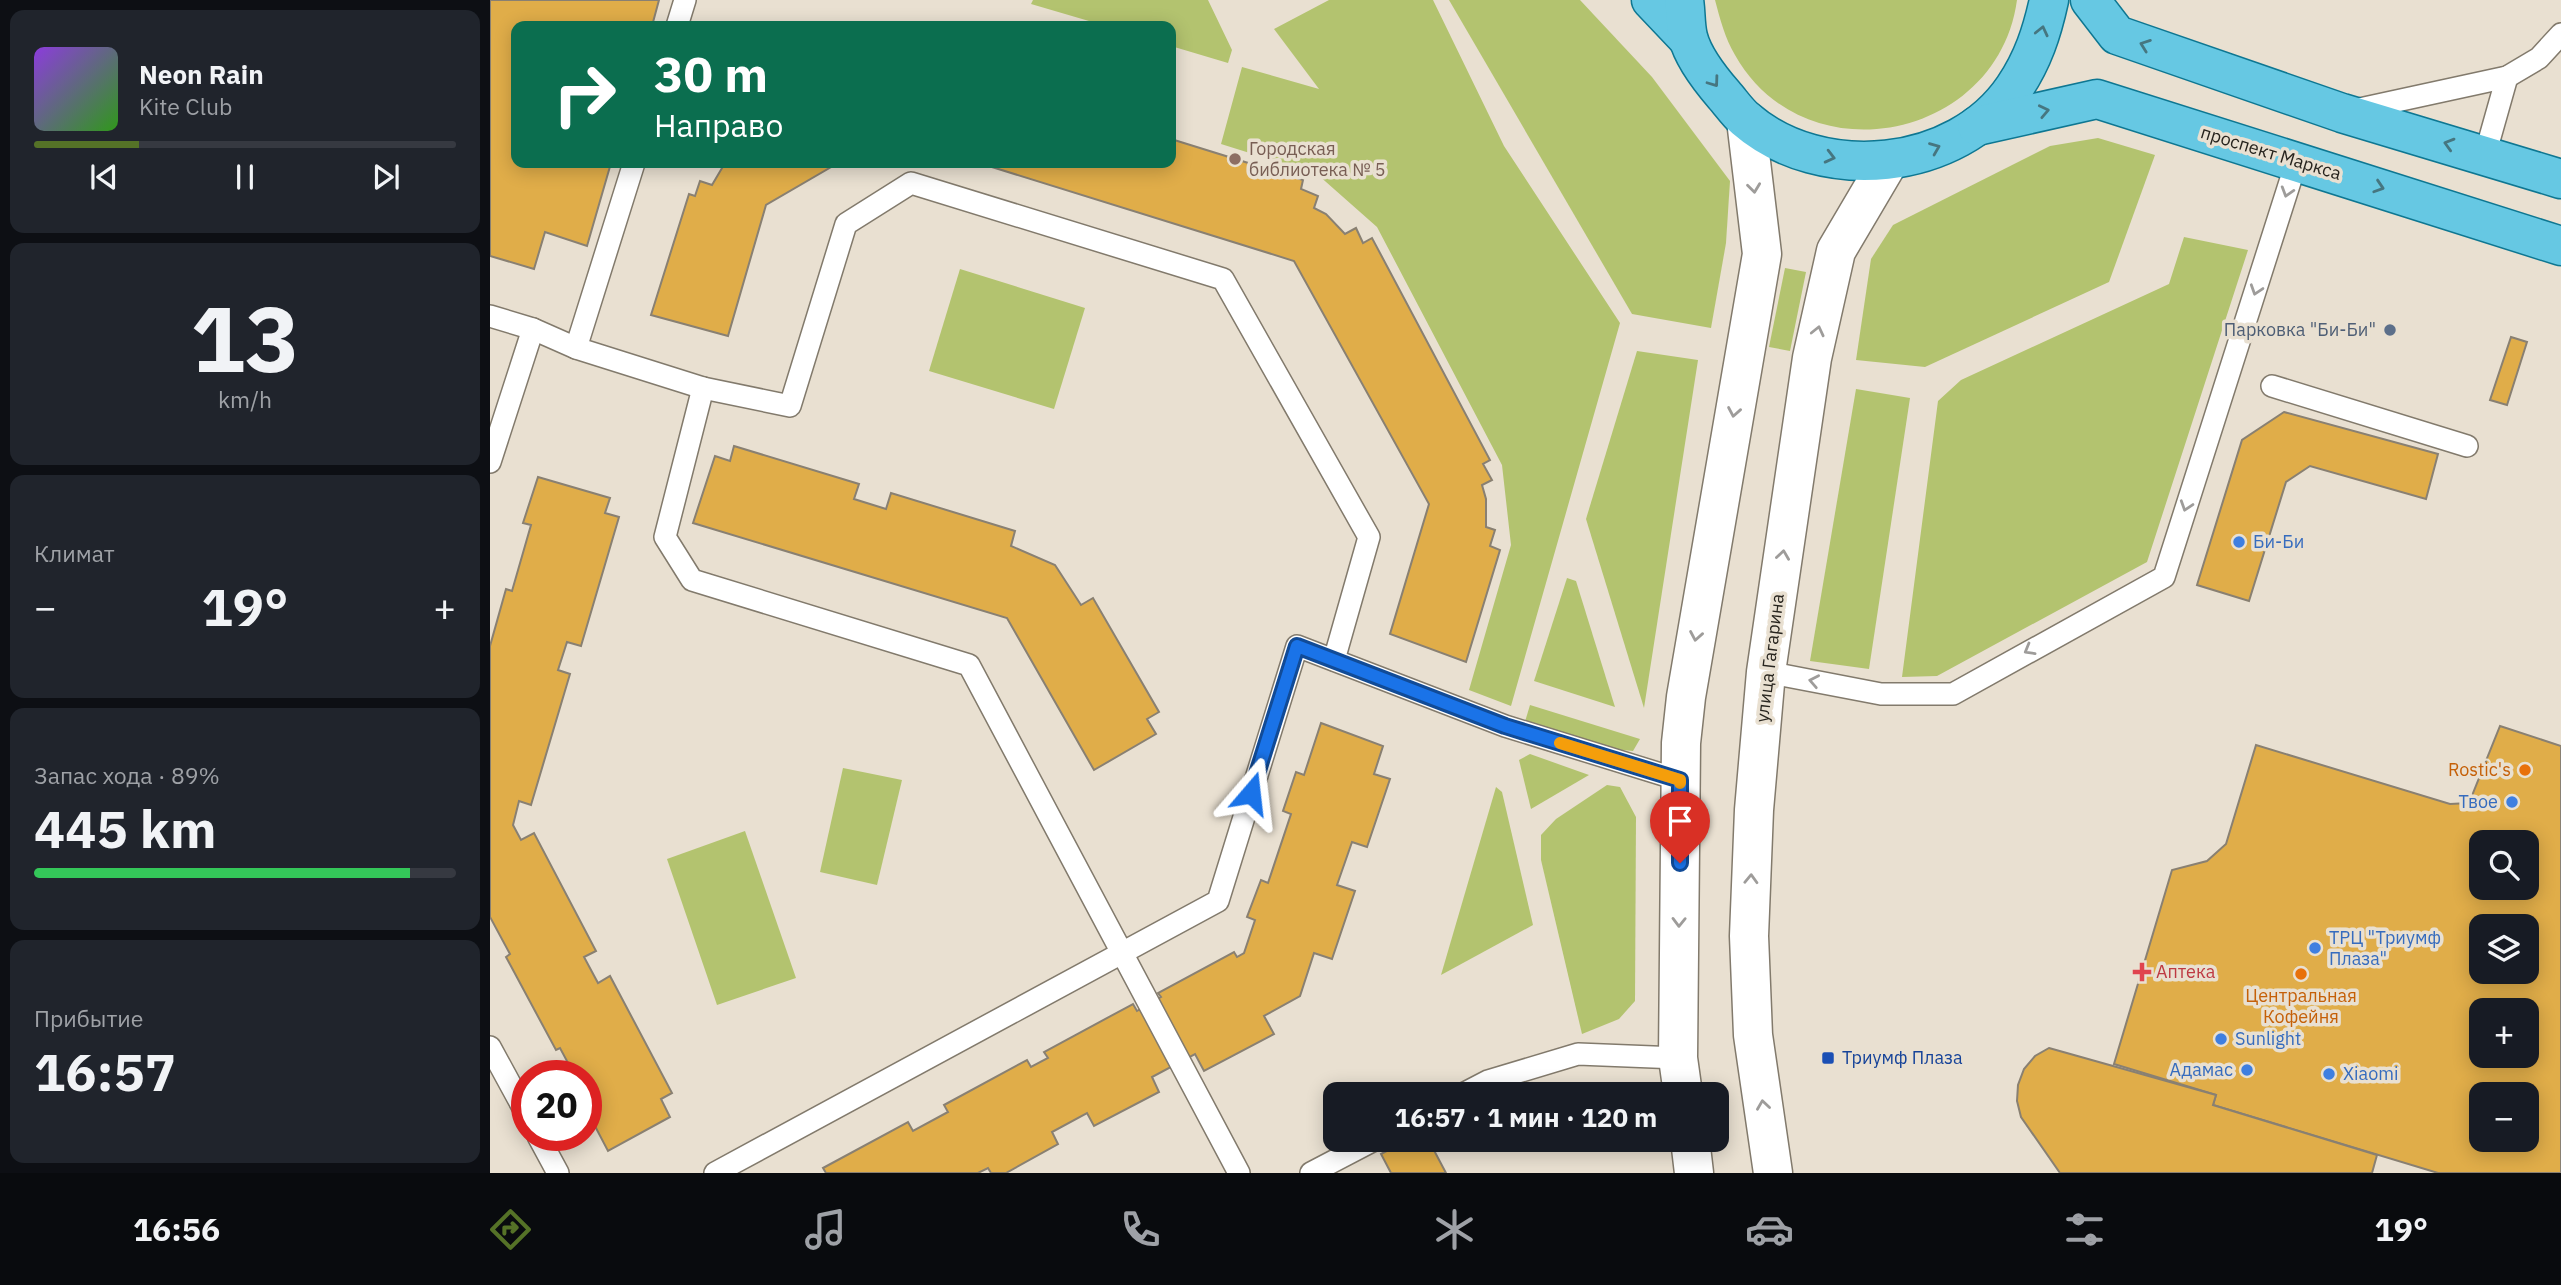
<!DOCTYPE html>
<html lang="ru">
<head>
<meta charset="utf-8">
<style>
	:root { --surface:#171b24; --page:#20242c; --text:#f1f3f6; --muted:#9ea1a6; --line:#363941; --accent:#557227 }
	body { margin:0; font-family:"IBM Plex Sans",sans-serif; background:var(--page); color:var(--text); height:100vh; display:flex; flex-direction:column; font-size:26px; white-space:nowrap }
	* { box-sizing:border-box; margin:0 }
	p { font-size:23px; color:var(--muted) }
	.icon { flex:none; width:38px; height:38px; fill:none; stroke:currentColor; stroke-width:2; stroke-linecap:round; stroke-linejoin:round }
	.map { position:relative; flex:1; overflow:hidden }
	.side { display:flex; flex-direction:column; gap:10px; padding:10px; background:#0d0f14; width:490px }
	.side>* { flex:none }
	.top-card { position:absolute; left:21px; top:21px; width:665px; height:147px; border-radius:14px; box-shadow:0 4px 18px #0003; background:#0b6e4f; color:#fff; overflow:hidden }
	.fabs { position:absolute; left:1979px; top:830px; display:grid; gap:14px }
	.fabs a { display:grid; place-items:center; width:70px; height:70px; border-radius:14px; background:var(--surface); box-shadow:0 4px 18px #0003; font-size:35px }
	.speed { position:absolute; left:21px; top:1060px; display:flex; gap:14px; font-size:35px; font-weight:700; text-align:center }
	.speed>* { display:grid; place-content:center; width:91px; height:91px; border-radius:50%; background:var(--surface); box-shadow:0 4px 18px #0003; line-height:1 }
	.speed .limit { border:10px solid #d22; background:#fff; color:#111 }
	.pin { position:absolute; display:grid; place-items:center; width:60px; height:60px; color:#fff; margin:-72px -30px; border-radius:50% 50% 50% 0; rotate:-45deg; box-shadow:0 0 7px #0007 }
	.pin .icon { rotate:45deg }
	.me { position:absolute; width:77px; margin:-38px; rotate:17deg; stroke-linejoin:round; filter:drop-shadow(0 0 5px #0008) }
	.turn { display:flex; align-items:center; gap:24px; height:147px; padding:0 28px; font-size:32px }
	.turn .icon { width:91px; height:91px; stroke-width:2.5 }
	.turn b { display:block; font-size:49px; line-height:60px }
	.big { font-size:52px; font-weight:700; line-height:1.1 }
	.side .card { flex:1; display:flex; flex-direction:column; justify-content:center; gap:10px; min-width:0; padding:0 24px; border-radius:14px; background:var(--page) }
	.side .dial { align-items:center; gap:0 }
	.dial b { font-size:91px; line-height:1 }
	.song { display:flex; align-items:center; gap:21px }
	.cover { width:84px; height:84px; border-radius:10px; background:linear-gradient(135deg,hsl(270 70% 55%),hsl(110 70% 35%)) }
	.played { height:7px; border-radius:4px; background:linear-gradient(90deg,var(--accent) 25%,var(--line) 25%) }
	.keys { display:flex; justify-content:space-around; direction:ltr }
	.heat { display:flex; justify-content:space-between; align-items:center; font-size:38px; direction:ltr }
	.charge { height:10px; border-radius:5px; background:linear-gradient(90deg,#34c759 89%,var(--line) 0) }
	.trip { position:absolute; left:833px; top:1082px; width:406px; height:70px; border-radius:14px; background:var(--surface); box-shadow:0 4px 18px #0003; font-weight:700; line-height:70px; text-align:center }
	.dock { display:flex; height:112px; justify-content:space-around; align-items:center; background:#090b0e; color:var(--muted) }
	.dock .icon { width:49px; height:49px }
	.dock .selected { color:var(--accent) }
	.dock b { font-size:32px; color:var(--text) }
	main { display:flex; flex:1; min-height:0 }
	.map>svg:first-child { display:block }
	.green { fill:#b3c36f }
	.building { fill:#e0ad49; stroke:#898072; stroke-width:2; fill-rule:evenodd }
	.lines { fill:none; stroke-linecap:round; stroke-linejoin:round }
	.lane-casing { stroke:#827a6c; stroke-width:24 }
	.secondary-casing { stroke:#827a6c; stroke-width:41 }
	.primary-casing { stroke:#0e7792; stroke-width:41 }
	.lane { stroke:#fff; stroke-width:21 }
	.secondary { stroke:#fff; stroke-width:38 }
	.primary { stroke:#66c8e3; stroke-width:38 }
	.oneway { stroke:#467680 }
	.oneway2 { stroke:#9e9c9a }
	.route-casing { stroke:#114b97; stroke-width:18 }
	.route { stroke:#1a73e8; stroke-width:12 }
	.slow { stroke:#f59e0b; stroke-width:12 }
	.education-dot { fill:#8d6e63; stroke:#e9e0d1; stroke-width:2.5 }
	.service-dot { fill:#5c6f8a; stroke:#e9e0d1; stroke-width:2.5 }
	.shop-dot { fill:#3f7fe0; stroke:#e9e0d1; stroke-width:2.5 }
	.food-dot { fill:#e8710a; stroke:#e9e0d1; stroke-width:2.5 }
	.health-dot { fill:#e0444e; stroke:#e9e0d1; stroke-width:2.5 }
	.transit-dot { fill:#1a4fb4; stroke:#e9e0d1; stroke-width:2.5 }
	.labels { text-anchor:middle; stroke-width:7; stroke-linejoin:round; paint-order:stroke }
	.education-label { font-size:18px; fill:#785e54; stroke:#e9e0d1; text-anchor:start }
	.street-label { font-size:18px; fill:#27241e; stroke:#e9e0d1 }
	.service-label { font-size:18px; fill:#4e5e75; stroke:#e9e0d1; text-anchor:end }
	.shop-label { font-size:18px; fill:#366cbe; stroke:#e9e0d1; text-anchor:start }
	.food-label { font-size:18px; fill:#c56008; stroke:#e9e0d1; text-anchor:end }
	.health-label { font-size:18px; fill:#be3a42; stroke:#e9e0d1; text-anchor:start }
	.transit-label { font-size:18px; fill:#164399; stroke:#e9e0d1; text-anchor:start }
</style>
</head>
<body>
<main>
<section class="side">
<div class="card">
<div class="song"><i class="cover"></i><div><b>Neon Rain</b><p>Kite Club</p></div></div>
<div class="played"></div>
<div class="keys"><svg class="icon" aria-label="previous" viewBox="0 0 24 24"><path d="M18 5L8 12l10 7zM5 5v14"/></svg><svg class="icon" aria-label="pause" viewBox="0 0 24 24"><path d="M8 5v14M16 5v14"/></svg><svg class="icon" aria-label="next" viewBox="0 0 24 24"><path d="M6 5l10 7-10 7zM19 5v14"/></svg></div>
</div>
<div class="card dial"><b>13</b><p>km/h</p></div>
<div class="card"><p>Климат</p>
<div class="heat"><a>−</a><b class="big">19°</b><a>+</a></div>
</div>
<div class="card"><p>Запас хода · 89%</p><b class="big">445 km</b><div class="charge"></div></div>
<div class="card"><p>Прибытие</p><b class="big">16:57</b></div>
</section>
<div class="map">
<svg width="2071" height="1173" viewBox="0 0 2071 1173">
	<rect width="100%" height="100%" fill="#e9e0d1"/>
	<g class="green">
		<path d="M 543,0 L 718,0 L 742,50 L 738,63 L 681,46 L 681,26 L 616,26 L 541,4 Z"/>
		<path d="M 839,0 L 943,0 L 1014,146 L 1130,323 L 1021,706 L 979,690 L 1021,545 L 1012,465 L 887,227 L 827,174 L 731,144 L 752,67 L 829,89 L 784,29 Z"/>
		<path d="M 959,0 L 1090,0 L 1162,77 L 1240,181 L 1236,243 L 1221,328 L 1142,314 Z"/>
		<path d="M 1225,0 L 1527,0 C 1508,140 1315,179 1245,55 C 1235,38 1230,19 1225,0 Z"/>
		<path d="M 1608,138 L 1665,155 L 1619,282 L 1435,367 L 1366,360 L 1381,259 L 1403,225 L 1560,146 Z"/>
		<path d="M 1694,237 L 1758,250 L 1657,562 L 1447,676 L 1412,677 L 1448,401 L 1471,380 L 1679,284 Z"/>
		<path d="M 1295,268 L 1316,272 L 1300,351 L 1279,347 Z"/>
		<path d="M 470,269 L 595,308 L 564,409 L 439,371 Z"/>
		<path d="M 1147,351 L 1208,360 L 1154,708 L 1096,519 Z"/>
		<path d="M 1366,389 L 1420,398 L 1379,669 L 1320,661 Z"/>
		<path d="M 1077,578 L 1086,581 L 1125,707 L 1044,681 Z"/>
		<path d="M 1040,705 L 1150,739 L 1143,751 L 1113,748 L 1034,725 Z"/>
		<path d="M 1040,754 L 1099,775 L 1041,809 L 1029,760 Z"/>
		<path d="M 353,768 L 412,780 L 387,885 L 330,872 Z"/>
		<path d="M 1117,785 L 1130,787 L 1146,817 L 1145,1001 L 1129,1019 L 1092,1034 L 1051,860 L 1051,835 L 1066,819 Z"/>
		<path d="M 1006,787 L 1012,792 L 1043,925 L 951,975 Z"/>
		<path d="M 255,831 L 306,978 L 227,1005 L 177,859 Z"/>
	</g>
	<g class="building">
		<path d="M 0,0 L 169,0 L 162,26 L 26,26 L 26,163 L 121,163 L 97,246 L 55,232 L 44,269 L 0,256 Z"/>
		<path d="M 681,139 L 813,180 L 811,189 L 828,196 L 824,208 L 836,214 L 855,234 L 866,228 L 873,243 L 882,238 L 1000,460 L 993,464 L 1002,480 L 992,485 L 996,499 L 996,527 L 1005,530 L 1000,546 L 1010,550 L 976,662 L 900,634 L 939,504 L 804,261 L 489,163 L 681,163 Z"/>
		<path d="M 235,163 L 348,163 L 276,205 L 238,336 L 161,315 L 199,194 L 205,196 L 210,181 L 222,185 Z"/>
		<path d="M 2021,337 L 2037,342 L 2017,405 L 2000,400 Z"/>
		<path d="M 1794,412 L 1948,454 L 1936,499 L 1820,466 L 1796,482 L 1759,601 L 1707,585 L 1752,440 Z"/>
		<path d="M 244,446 L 369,484 L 364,499 L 396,509 L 401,493 L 525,531 L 521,546 L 565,565 L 591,605 L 603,598 L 669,712 L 657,719 L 666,734 L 604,770 L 517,618 L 203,523 L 225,456 L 240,461 Z"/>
		<path d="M 48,477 L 120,498 L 115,513 L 129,517 L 91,646 L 77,642 L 68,670 L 80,674 L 41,805 L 29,801 L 23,825 L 31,840 L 44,833 L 106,951 L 94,957 L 108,983 L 120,976 L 182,1093 L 171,1099 L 180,1117 L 118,1151 L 96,1109 L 96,1076 L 85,1076 L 70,1048 L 66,1050 L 16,957 L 20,954 L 0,917 L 0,646 L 16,589 L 22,591 L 41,525 L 33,523 Z"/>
		<path d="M 831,723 L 893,746 L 884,774 L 900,779 L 877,847 L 862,842 L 847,885 L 865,891 L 842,959 L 824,953 L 810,996 L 774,1016 L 784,1034 L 714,1071 L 705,1054 L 662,1077 L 669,1092 L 604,1126 L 597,1113 L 562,1132 L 568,1144 L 516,1173 L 501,1173 L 498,1168 L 488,1173 L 336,1173 L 333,1168 L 418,1122 L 423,1131 L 458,1112 L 454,1105 L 537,1060 L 541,1067 L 558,1058 L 554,1052 L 643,1004 L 647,1011 L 671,997 L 668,993 L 744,952 L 747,957 L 754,953 L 765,920 L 757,917 L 771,880 L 778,883 L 801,814 L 793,811 L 806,772 L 814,775 Z"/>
		<path d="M 2010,726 L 2071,746 L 2071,1173 L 1948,1173 L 1723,1105 L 1726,1095 L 1624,1064 L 1682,870 L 1717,861 L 1736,844 L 1766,745 L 1960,804 L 1979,803 ZM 1992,842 L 2037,842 L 2037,887 L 1992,887 ZM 1992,926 L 2037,926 L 2037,971 L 1992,971 ZM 1992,1010 L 2037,1010 L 2037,1055 L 1992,1055 ZM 1992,1094 L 2037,1094 L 2037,1139 L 1992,1139 Z"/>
		<path d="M 1559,1048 L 1726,1095 L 1723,1105 L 1887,1155 L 1882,1173 L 1570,1173 L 1531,1117 L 1527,1101 L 1528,1085 L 1534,1069 L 1545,1056 Z"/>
		<path d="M 919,1139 L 938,1139 L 956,1173 L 901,1173 L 891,1154 Z"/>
	</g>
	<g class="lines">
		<g class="lane-casing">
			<g id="lane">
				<path d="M 187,26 L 195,0"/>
				<path d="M 1865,110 L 2017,77 L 2049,58 L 2071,34"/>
				<path d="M 1995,155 L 2017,77"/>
				<path d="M 0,316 L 43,329"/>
				<path d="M 86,348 L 213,388 L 300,406 L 356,224 L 421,183 L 733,279 L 879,537 L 844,660"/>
				<path d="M 1782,386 L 1977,446"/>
				<path d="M 213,388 L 175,537 L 202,580 L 479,665 L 749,1173"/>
				<path d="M 0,462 L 43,329 L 86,348 L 144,163"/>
				<path d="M 1276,672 L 1391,694 L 1463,694 L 1674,577 L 1807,160"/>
				<path d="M 0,1047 L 37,1115"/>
				<path d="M 973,1094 L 998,1081 L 1088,1054 L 1188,1058"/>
				<path d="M 48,1136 L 68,1173"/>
				<path d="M 225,1173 L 728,901 L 807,646 L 1015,726 L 1190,780"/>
				<path d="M 821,1173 L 886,1139"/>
			</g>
		</g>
		<g class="secondary-casing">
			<g id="secondary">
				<path d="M 1193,1094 L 1188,1058 L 1191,743 L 1196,697 L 1272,254 L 1256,120"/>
				<path d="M 1200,1139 L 1204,1173"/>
				<path d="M 1283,1173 L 1263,1035 L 1259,936 L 1264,810 L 1276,672 L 1322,358 L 1346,251 L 1399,161"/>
			</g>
		</g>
		<g class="primary-casing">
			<g id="primary">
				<path d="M 1161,0 L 1198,39"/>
				<path d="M 1194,0 C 1196,12 1195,25 1198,37 C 1203,57 1221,80 1234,95 C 1241,103 1247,112 1255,119 C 1331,185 1467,172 1524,88 C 1543,60 1552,32 1559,0"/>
				<path d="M 1600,0 L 1627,35 L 1852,113 L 2071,179"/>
				<path d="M 1487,126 L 1607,99 L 2071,246"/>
			</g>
		</g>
		<use href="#lane" class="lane"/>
		<use href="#secondary" class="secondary"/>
		<use href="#primary" class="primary"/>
	</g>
	<defs><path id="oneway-chevron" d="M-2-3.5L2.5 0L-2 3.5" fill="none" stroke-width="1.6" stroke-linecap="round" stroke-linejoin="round" transform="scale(1.75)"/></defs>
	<g class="oneway">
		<use href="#oneway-chevron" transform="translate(1552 31) rotate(-77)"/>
		<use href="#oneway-chevron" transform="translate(1655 45) rotate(-160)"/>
		<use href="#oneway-chevron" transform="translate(1224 82) rotate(54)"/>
		<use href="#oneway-chevron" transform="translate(1554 111) rotate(-12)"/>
		<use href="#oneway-chevron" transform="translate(1959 144) rotate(-164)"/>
		<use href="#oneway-chevron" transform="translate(1445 148) rotate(-22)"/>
		<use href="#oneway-chevron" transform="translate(1340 157) rotate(14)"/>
		<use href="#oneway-chevron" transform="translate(1889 187) rotate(18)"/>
	</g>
	<g class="oneway2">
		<use href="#oneway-chevron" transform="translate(1264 188) rotate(83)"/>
		<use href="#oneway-chevron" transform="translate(1797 192) rotate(107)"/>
		<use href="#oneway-chevron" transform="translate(1766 290) rotate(108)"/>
		<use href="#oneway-chevron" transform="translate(1328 331) rotate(-77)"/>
		<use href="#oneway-chevron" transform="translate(1244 412) rotate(100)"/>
		<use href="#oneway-chevron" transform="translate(1696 506) rotate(108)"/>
		<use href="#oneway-chevron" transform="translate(1293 555) rotate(-82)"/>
		<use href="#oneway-chevron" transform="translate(1206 636) rotate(100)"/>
		<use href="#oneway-chevron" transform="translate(1539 650) rotate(150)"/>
		<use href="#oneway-chevron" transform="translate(1324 681) rotate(-169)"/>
		<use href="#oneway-chevron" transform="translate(1261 879) rotate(-88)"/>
		<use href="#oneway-chevron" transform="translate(1189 922) rotate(91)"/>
		<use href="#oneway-chevron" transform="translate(1273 1105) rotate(-98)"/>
	</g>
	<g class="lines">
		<g class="route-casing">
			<path id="route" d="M 761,793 L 807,646 L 1015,726 L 1190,780 L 1190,863"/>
		</g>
		<use href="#route" class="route"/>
		<path class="slow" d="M 1070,743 L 1190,780 L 1190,783"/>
	</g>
	<circle class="education-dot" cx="745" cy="159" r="7"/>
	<circle class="service-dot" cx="1900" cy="330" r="7"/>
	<g class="shop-dot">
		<circle cx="1749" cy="542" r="7"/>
		<circle cx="2022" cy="802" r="7"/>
		<circle cx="1825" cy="948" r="7"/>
		<circle cx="1731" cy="1039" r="7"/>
		<circle cx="1757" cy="1070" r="7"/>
		<circle cx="1839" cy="1074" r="7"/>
	</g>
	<g class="food-dot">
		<circle cx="2035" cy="770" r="7"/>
		<circle cx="1811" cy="974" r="7"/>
	</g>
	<path class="health-dot" d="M1648.5 961.5h7v7h7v7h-7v7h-7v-7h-7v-7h7z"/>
	<rect class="transit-dot" x="1331" y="1051" width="14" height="14" rx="3.5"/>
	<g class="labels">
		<g class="education-label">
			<text x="759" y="155">Городская<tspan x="759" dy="21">библиотека № 5</tspan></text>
		</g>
		<g class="street-label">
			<text transform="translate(1781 153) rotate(17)" y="6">проспект Маркса</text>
			<text transform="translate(1280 658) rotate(-83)" y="6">улица Гагарина</text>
		</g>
		<g class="service-label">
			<text x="1886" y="336">Парковка "Би-Би"</text>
		</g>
		<g class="shop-label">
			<text x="1763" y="548">Би-Би</text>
			<text x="2008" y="808" text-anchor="end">Твое</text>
			<text x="1839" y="944">ТРЦ "Триумф<tspan x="1839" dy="21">Плаза"</tspan></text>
			<text x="1745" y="1045">Sunlight</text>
			<text x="1743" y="1076" text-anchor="end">Адамас</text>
			<text x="1853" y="1080">Xiaomi</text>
		</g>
		<g class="food-label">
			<text x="2021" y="776">Rostic's</text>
			<text x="1811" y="1002" text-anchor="middle">Центральная<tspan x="1811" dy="21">Кофейня</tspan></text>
		</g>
		<g class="health-label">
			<text x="1666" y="978">Аптека</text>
		</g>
		<g class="transit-label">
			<text x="1352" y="1064">Триумф Плаза</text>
		</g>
	</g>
</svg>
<div class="fabs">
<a><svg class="icon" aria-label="search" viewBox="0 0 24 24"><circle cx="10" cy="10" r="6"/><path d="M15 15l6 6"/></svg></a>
<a><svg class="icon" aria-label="layers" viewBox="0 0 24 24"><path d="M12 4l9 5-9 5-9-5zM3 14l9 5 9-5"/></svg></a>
<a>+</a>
<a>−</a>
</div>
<div class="speed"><div class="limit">20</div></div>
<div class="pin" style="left:1190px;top:863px;background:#d93025"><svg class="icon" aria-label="arrive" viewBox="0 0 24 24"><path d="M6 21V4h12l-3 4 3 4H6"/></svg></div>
<svg class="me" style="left:761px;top:793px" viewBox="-20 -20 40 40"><path d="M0-17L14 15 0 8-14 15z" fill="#1a73e8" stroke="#fff" stroke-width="4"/></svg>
<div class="trip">16:57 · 1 мин · 120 m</div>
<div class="top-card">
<div class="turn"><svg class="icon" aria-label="right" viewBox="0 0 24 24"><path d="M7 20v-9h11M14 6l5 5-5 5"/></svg><div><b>30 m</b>Направо</div></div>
</div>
</div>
</main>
<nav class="dock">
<b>16:56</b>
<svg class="icon selected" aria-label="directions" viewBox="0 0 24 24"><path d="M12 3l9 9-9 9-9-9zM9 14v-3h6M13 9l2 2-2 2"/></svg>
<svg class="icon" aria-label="music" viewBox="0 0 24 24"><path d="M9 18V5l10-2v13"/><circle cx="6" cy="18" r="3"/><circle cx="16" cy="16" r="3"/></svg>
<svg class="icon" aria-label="phone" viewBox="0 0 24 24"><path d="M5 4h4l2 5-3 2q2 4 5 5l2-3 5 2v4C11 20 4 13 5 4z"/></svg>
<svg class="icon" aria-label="climate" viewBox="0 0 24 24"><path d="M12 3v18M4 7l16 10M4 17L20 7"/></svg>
<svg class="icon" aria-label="car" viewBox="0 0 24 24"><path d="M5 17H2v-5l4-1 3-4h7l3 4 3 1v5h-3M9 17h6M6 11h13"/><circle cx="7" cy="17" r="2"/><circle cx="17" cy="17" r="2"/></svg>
<svg class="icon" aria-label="filters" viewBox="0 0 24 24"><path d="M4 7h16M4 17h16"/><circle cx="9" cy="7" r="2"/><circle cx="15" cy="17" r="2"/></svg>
<b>19°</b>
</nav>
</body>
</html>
